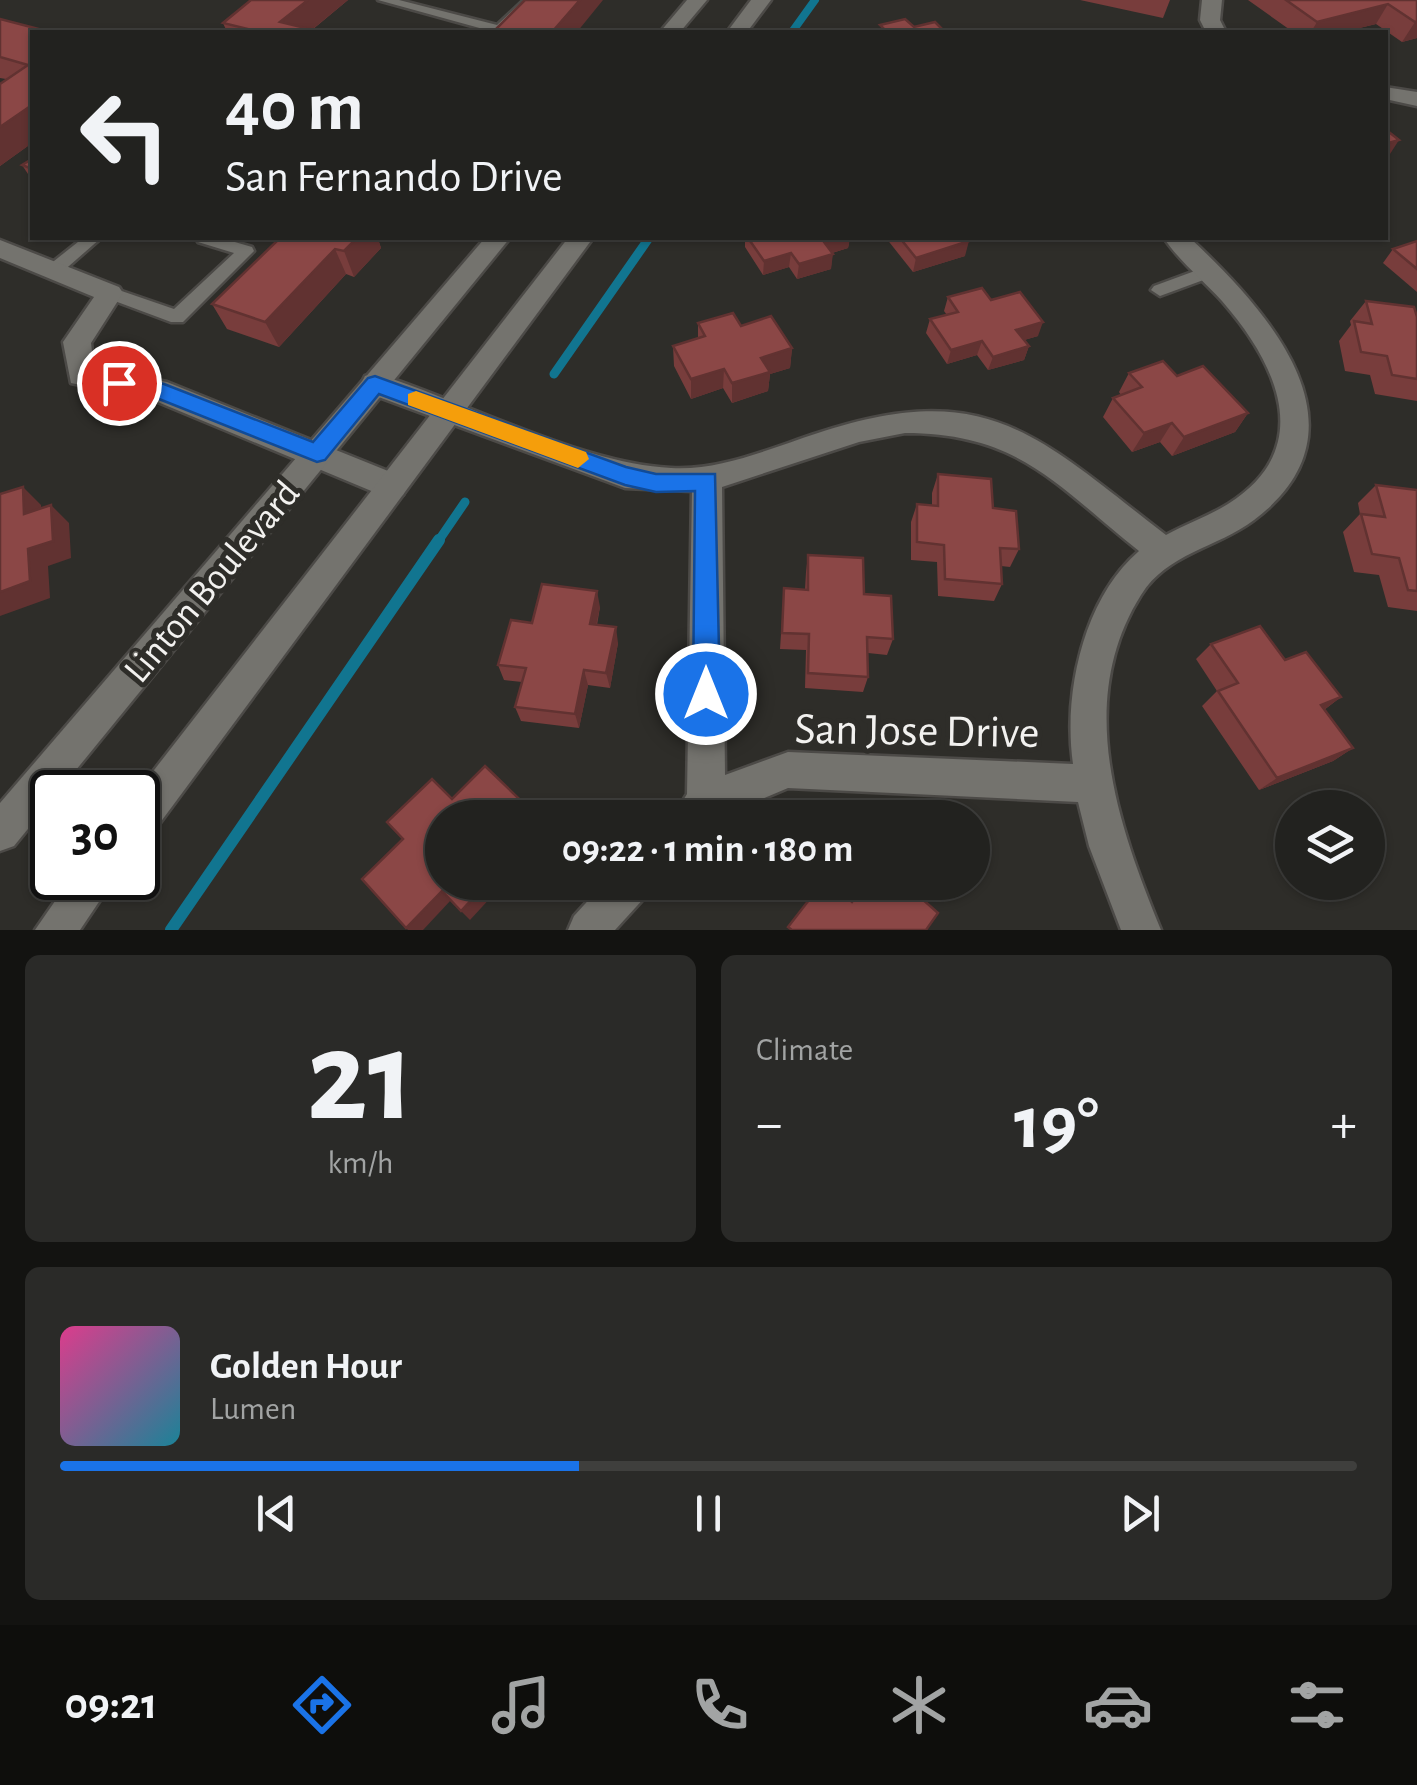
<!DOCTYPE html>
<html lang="en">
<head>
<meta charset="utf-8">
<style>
	:root { --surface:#22221f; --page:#2a2a28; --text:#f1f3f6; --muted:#a2a4a4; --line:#3f3f3d; --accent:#1a73e8 }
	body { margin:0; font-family:"Alegreya Sans",sans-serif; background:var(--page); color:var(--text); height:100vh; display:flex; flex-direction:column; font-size:38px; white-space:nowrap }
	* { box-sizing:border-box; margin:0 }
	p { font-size:32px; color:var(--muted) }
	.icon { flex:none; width:55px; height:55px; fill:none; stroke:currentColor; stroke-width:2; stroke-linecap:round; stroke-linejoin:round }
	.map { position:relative; height:930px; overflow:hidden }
	.panel { display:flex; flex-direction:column; gap:25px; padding:25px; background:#131311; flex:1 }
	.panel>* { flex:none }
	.banner { position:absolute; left:30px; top:30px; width:1358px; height:210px; border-radius:0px; box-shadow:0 2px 8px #0004,0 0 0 2px var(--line); background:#22221f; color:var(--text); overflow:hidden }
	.controls { position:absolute; left:1275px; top:790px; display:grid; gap:20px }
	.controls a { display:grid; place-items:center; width:110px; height:110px; border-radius:50%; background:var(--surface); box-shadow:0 2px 8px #0004,0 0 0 2px var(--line); font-size:50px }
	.speed { position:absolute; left:30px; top:770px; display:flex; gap:20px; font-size:50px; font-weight:700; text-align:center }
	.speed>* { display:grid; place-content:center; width:130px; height:130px; border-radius:50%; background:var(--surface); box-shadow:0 2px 8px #0004,0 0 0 2px var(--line); line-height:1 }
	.speed .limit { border:5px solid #111; border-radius:15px; background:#fff; color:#111 }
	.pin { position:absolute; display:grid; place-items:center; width:85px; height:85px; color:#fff; margin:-42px; border:5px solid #fff; border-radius:50%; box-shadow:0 2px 10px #0007 }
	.me { position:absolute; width:110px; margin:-55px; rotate:0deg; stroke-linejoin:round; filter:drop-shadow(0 0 8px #0008) }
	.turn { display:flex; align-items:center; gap:35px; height:210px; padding:0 30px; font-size:45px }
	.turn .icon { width:130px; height:130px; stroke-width:2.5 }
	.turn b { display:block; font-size:70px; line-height:85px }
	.big { font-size:75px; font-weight:700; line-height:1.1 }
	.panel .widget { flex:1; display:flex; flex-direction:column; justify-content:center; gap:15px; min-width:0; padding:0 35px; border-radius:15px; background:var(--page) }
	.panel .dial { align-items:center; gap:0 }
	.dial b { font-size:130px; line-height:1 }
	.song { display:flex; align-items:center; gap:30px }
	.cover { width:120px; height:120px; border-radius:15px; background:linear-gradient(135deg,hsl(330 70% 55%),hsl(190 70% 35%)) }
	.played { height:10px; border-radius:5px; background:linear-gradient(90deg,var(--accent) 40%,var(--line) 40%) }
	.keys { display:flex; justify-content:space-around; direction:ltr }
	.heat { display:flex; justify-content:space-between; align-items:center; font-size:55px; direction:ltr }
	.panel .tiles { flex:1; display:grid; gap:25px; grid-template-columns:1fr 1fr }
	.widget:last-child { grid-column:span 2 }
	.trip { position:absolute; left:425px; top:800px; width:565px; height:100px; border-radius:50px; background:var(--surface); box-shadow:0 2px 8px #0004,0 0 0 2px var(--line); font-weight:700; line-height:100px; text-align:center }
	.dock { display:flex; height:160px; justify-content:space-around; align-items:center; background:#0e0e0c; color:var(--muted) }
	.dock .icon { width:70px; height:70px }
	.dock .selected { color:var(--accent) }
	.dock b { font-size:45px; color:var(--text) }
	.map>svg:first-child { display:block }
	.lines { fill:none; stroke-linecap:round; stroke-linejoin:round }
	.stream-far2 { stroke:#117590; stroke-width:8 }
	.stream-far1 { stroke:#117590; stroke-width:9 }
	.stream { stroke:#117590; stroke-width:12 }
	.lane-casing { stroke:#4c4a47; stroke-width:5 }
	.street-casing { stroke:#4c4a47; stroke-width:5 }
	.secondary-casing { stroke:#4c4a47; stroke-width:5 }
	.lane { fill:#74736e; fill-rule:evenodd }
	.street { fill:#74736e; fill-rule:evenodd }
	.secondary { fill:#74736e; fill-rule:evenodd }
	.wall { fill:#783d3c }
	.shaded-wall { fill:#613231 }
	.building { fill:#8b4746; stroke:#613231; stroke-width:2.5 }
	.route { fill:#1a73e8; stroke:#114b97; stroke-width:2.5 }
	.slow { fill:#f59e0b }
	.labels { text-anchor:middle; stroke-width:10; stroke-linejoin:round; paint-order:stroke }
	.street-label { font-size:38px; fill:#f2f1ef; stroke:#2e2d29 }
	.near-street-label { font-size:45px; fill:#f2f1ef; stroke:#2e2d29 }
</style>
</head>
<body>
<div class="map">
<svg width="1417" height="930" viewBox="0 0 1417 930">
	<rect width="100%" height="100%" fill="#2e2d29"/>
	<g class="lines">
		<path class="stream-far2" d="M 792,32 L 815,0"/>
		<g class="stream-far1">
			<path d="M 554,374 L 649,238"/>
			<path d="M 437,543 L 465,502"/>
		</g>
		<path class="stream" d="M 171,930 L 439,540"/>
		<g class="lane-casing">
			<g id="lane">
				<path d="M 378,0 L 399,0 L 497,25 L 524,0 L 537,0 L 505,32 L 494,32 Z"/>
				<path d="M 83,238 L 101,238 L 61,273 L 49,273 L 49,265 Z"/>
				<path d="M 196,238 L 221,238 L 252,247 L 254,251 L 183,322 L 171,322 L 104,297 L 101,293 L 110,287 L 174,309 L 234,253 L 198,242 Z"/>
				<path d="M 1211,265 L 1217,267 L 1217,275 L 1160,296 L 1151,290 L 1154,286 Z"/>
			</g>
		</g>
		<g class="street-casing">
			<g id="street">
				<path d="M 1202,0 L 1222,0 L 1220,20 L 1226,32 L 1206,32 L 1200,20 Z"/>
				<path d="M 1385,87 L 1417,92 L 1417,106 L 1385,99 Z"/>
				<path d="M 1164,238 L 1190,238 C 1269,312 1375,429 1254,520 C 1217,548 1167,553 1141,595 C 1074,701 1118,825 1161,930 L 1121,930 L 1089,846 L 1078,802 L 788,788 L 717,818 L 672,818 L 687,794 L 692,491 L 625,488 L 365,392 L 361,384 L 365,376 L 375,373 C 463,401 582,464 671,468 C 721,471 771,448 818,433 C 988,377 1037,436 1166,535 C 1186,524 1209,516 1228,504 C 1317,448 1277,364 1222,301 C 1203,280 1179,261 1164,238 ZM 905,433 C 1019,433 1056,485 1139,551 C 1083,599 1063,694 1073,764 L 788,752 L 725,775 L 722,487 L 859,442 Z"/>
				<path d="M 0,240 L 119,287 L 123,293 L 91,343 L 94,368 L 167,382 L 403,477 L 407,486 L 403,495 L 392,499 L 381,495 L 153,400 L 71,383 L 63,342 L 94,297 L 0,258 Z"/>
				<path d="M 605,882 L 652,882 L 646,896 L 615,930 L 568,930 L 574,916 Z"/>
			</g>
		</g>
		<g class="secondary-casing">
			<g id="secondary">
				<path d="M 687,0 L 707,0 L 680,32 L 660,32 Z"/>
				<path d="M 751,0 L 771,0 L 747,32 L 727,32 Z"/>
				<path d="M 485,238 L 510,238 L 14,846 L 0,851 L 0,803 Z"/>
				<path d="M 568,238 L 593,238 L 151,835 L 138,841 L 137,792 Z"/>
				<path d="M 71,878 L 115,878 L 80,930 L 35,930 Z"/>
			</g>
		</g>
		<use href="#lane" class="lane"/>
		<use href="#street" class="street"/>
		<use href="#secondary" class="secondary"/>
	</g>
	<g class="wall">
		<path d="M 251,0 L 348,0 L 312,30 L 322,32 L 227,32 L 223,23 Z"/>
		<path d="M 1080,0 L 1170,0 L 1163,18 Z"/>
		<path d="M 1248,0 L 1417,0 L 1417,38 L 1402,42 L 1376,24 L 1343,32 L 1293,32 Z"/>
		<path d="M 0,19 L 32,32 L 32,143 L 0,166 L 0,84 L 6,79 L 0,78 Z"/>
		<path d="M 32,159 L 32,180 L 22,165 Z"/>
		<path d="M 280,238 L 379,238 L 378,239 L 381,248 L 354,277 L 346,274 L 279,347 L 227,329 L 212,304 Z"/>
		<path d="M 745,238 L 850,238 L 848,248 L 832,253 L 831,269 L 797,279 L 789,267 L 763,275 L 745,247 Z"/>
		<path d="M 886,238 L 965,238 L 965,256 L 913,272 Z"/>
		<path d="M 1417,241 L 1417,292 L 1383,263 L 1393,249 Z"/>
		<path d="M 948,297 L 991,300 L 1038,336 L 1024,340 L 1029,346 L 1024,360 L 988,370 L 977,355 L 947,364 L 926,333 L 930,319 L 947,315 L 944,311 Z"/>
		<path d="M 1366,301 L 1417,317 L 1417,401 L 1375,394 L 1370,375 L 1345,371 L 1339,341 L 1351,325 L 1350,321 Z"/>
		<path d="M 698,323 L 741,326 L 792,348 L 790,368 L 770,374 L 768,391 L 732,403 L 723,388 L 691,399 L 674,366 L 673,346 L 698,338 Z"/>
		<path d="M 1129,373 L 1177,376 L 1248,413 L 1235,432 L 1172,456 L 1160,442 L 1132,452 L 1103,417 L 1113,398 L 1121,395 L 1119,392 Z"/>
		<path d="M 938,474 L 993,508 L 1019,549 L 1010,567 L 1001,566 L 1002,584 L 994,601 L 938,596 L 937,562 L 911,560 L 911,522 L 917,504 L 932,505 L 932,493 Z"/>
		<path d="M 1376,485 L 1417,490 L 1417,611 L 1388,607 L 1379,575 L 1354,572 L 1343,532 L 1360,514 L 1358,503 Z"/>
		<path d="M 808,555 L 864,594 L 893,639 L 887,655 L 868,653 L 868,677 L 863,692 L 805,688 L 806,650 L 780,649 L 784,588 L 805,590 L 806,572 Z"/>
		<path d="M 600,607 L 597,625 L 618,643 L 610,688 L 588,685 L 579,728 L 521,721 L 515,707 L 522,682 L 504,680 L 498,665 L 532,623 Z"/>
		<path d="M 1211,644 L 1285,660 L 1341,697 L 1324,710 L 1353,748 L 1333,761 L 1259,790 L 1202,706 L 1217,691 L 1196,659 Z"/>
	</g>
	<g class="shaded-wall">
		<path d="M 308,0 L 348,0 L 309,32 L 280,22 Z"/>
		<path d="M 580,0 L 603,0 L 577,32 L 552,32 Z"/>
		<path d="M 1388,4 L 1376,24 L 1343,32 L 1311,32 L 1317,22 Z"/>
		<path d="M 1417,21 L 1417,38 L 1402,42 L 1415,22 Z"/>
		<path d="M 32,105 L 32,143 L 0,166 L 0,127 Z"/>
		<path d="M 1399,140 L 1390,154 L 1385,158 L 1385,144 Z"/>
		<path d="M 357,238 L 379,238 L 378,239 L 381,248 L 354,277 L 344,251 Z"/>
		<path d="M 838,238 L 850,238 L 848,248 L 822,256 L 824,242 Z"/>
		<path d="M 969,241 L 965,256 L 913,272 L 916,258 Z"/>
		<path d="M 335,249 L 346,274 L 279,347 L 265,322 Z"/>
		<path d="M 791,253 L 789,267 L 763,275 L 764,261 Z"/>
		<path d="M 833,254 L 831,269 L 797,279 L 799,264 Z"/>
		<path d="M 1043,322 L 1038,336 L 1011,344 L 1016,330 Z"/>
		<path d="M 982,341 L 977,355 L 947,364 L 951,350 Z"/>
		<path d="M 1029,346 L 1024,360 L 988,370 L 993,357 Z"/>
		<path d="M 792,348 L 790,368 L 770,374 L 768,391 L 732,403 L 732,383 L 761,358 Z"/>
		<path d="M 724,369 L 723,388 L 691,399 L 691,379 Z"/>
		<path d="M 1248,413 L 1235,432 L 1172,456 L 1184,437 Z"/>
		<path d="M 1172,423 L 1160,442 L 1132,452 L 1144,433 Z"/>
		<path d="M 23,487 L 41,505 L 43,532 L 24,514 Z"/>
		<path d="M 51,505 L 69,523 L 71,558 L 48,566 L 50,598 L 0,616 L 0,592 L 28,549 Z"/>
		<path d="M 597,591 L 600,607 L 593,640 L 590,624 Z"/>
		<path d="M 616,627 L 618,643 L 610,688 L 606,673 Z"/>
		<path d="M 584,670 L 588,685 L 579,728 L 575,714 Z"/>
		<path d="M 1341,697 L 1321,712 L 1321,705 Z"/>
		<path d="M 1353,748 L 1333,761 L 1259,790 L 1277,778 Z"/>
		<path d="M 488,882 L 505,882 L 470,920 L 461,911 Z"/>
		<path d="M 442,891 L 451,900 L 423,930 L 408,930 L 406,928 Z"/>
	</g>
	<g class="building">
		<path d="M 251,0 L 308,0 L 280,22 L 322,32 L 260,32 L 223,23 Z"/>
		<path d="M 525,0 L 580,0 L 552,32 L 493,32 Z"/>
		<path d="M 1286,0 L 1417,0 L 1417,21 L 1415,22 L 1388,4 L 1317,22 Z"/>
		<path d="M 0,19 L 50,32 L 32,32 L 32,105 L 0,127 L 0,84 L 28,65 L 0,57 Z"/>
		<path d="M 905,19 L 914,27 L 935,22 L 945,32 L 887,32 L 880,25 Z"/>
		<path d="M 1385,129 L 1399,140 L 1385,144 Z"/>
		<path d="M 32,159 L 32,169 L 22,165 Z"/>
		<path d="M 280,238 L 357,238 L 344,251 L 335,249 L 265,322 L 212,304 Z"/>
		<path d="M 748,238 L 838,238 L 824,242 L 833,254 L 799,264 L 791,253 L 764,261 Z"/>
		<path d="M 900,238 L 965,238 L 969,241 L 916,258 Z"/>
		<path d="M 1417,241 L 1417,269 L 1393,249 Z"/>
		<path d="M 982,288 L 991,300 L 1020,292 L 1043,322 L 1016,330 L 1029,346 L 993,357 L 982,341 L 951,350 L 930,319 L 958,312 L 948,297 Z"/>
		<path d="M 1366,301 L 1414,307 L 1417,317 L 1417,379 L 1392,375 L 1387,356 L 1361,352 L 1354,321 L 1372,324 Z"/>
		<path d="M 733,313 L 741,326 L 771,316 L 792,348 L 761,358 L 770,372 L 732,383 L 724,369 L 691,379 L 673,346 L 705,336 L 698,323 Z"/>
		<path d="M 1163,361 L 1177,376 L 1203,366 L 1248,413 L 1184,437 L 1172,423 L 1144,433 L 1113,398 L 1142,387 L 1129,373 Z"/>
		<path d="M 938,474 L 991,479 L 993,508 L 1016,511 L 1019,549 L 1000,548 L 1002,584 L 945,579 L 944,545 L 917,542 L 917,504 L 938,506 Z"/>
		<path d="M 1376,485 L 1417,490 L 1417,591 L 1408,590 L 1399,558 L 1372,554 L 1361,514 L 1385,517 Z"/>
		<path d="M 23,487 L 24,514 L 51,505 L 53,541 L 28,549 L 30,581 L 0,592 L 0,494 Z"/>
		<path d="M 808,555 L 863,558 L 864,594 L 891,596 L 893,639 L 867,637 L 868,677 L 808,673 L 809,634 L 782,633 L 784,588 L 808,590 Z"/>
		<path d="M 542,584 L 597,591 L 590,624 L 616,627 L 606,673 L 584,670 L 575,714 L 515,707 L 526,668 L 498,665 L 511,620 L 532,623 Z"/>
		<path d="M 1260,626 L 1285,660 L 1306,652 L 1341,697 L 1321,705 L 1353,748 L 1277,778 L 1218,691 L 1238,683 L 1211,644 Z"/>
		<path d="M 485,766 L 539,818 L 442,818 L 442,882 L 488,882 L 461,911 L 442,891 L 406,928 L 362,879 L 403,839 L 387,822 L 432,779 L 452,799 Z"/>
		<path d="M 823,882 L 830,882 L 852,902 L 867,882 L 903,882 L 938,913 L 926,930 L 792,930 L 788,927 Z"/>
	</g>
	<path class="route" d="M 119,375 L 164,384 L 313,442 L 368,378 L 375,376 L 626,467 L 656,474 L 715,474 L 720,694 L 716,703 L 706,707 L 697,703 L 693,694 L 695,491 L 656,492 L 625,485 L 379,394 L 325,460 L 317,462 L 154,397 L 111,388 L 108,383 Z"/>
	<path class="slow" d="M 416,391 L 586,452 L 589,459 L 578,468 L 408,405 L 408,394 Z"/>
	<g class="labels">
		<g class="street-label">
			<text transform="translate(211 581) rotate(-50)" y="13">Linton Boulevard</text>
		</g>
		<g class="near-street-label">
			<text transform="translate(917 729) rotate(1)" y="16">San Jose Drive</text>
		</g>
	</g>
</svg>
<div class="controls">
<a><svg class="icon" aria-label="layers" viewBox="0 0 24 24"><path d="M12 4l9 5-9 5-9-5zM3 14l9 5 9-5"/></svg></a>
</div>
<div class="speed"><div class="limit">30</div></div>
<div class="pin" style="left:119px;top:383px;background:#d93025"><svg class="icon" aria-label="arrive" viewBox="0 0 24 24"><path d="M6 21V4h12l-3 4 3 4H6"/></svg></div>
<svg class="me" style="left:706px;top:694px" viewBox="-20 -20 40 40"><circle r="17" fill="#1a73e8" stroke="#fff" stroke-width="3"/><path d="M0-11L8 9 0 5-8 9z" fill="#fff"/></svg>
<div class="trip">09:22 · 1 min · 180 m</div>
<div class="banner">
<div class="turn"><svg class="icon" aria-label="left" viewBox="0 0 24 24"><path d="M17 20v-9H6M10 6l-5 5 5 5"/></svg><div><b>40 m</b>San Fernando Drive</div></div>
</div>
</div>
<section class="panel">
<div class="tiles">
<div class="widget dial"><b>21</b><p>km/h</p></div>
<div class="widget"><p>Climate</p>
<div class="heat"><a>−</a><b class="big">19°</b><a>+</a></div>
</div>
<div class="widget">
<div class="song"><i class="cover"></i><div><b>Golden Hour</b><p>Lumen</p></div></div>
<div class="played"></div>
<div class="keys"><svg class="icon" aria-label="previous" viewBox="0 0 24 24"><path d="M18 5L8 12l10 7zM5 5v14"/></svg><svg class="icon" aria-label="pause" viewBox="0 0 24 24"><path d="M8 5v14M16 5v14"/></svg><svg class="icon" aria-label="next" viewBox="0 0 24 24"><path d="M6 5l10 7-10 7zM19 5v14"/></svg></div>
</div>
</div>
</section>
<nav class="dock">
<b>09:21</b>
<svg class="icon selected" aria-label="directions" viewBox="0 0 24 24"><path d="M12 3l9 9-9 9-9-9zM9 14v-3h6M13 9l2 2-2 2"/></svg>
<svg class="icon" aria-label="music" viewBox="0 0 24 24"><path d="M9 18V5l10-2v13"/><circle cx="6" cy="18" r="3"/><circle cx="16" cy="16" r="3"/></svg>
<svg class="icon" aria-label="phone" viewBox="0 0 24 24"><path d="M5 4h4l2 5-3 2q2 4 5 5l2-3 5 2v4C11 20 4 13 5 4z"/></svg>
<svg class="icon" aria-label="climate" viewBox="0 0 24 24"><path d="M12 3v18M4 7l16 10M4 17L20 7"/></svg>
<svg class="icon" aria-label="car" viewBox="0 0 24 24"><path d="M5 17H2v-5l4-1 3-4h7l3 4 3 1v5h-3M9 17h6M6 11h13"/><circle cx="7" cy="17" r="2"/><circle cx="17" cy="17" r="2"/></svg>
<svg class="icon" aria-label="filters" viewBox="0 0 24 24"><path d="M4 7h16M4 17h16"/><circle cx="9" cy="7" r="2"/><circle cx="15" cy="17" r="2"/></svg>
</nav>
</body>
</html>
